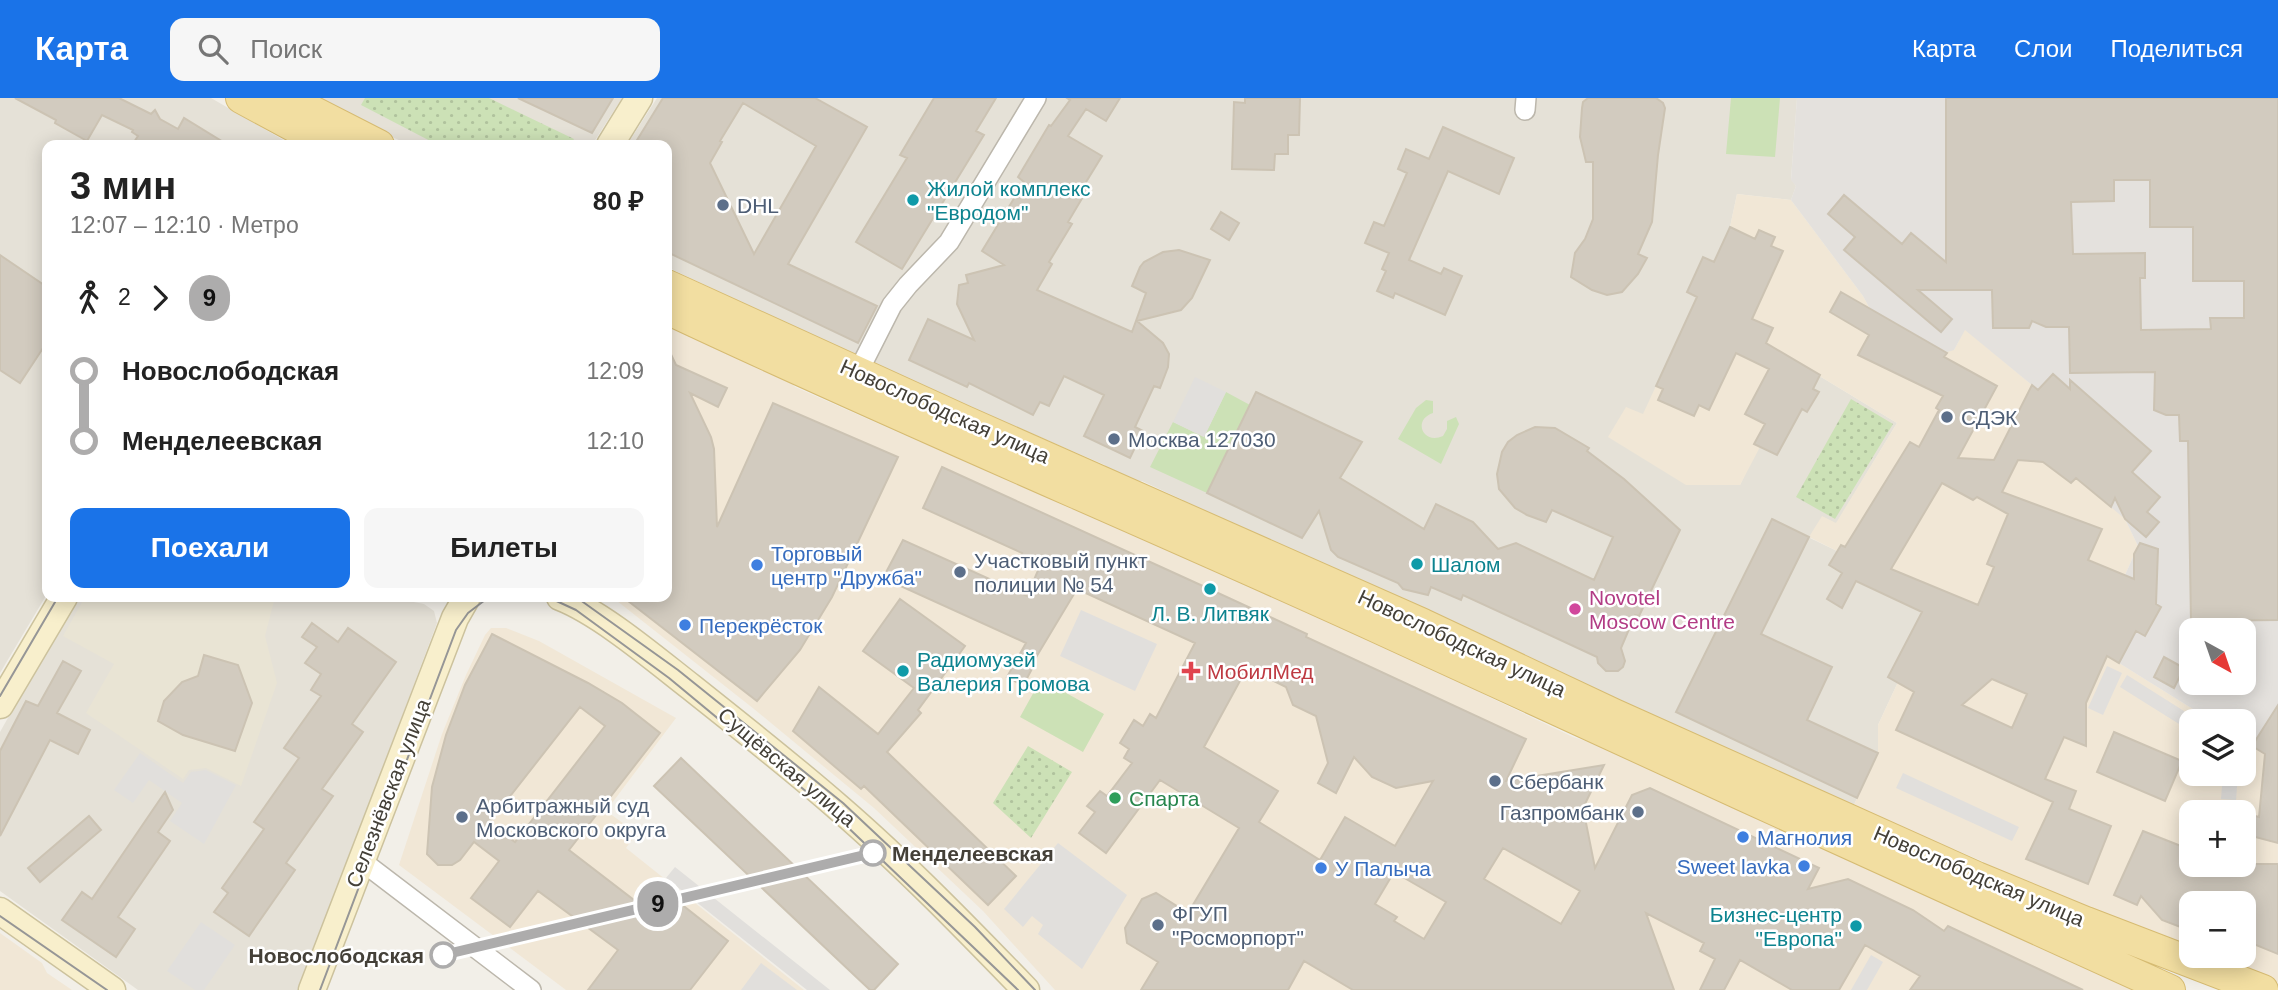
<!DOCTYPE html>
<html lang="ru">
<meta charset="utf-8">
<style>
body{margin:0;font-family:Arial,sans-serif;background:#f6f6f6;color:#222;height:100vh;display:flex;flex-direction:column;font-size:26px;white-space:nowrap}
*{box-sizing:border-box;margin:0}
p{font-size:23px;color:#767676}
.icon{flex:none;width:38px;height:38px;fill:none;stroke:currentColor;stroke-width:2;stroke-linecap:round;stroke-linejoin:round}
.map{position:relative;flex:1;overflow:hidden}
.panel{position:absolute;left:42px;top:42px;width:630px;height:462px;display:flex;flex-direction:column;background:#fff;border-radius:14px;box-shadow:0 4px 18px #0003}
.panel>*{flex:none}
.badge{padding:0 14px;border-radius:23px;font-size:24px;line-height:46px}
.needle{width:46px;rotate:140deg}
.buttons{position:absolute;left:2179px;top:520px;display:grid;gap:14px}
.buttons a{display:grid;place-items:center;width:77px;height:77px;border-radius:14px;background:#fff;box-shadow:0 4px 18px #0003;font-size:35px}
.map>.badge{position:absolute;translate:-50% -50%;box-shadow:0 0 0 4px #fff}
.legs{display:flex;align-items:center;gap:10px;height:77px;padding:0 28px;font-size:23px}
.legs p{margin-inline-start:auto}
.headline{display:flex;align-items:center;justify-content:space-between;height:119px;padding:0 28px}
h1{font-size:38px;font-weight:800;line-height:52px}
.primary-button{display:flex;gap:14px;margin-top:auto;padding:14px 28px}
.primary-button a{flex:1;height:80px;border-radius:14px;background:#1a73e8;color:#fff;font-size:28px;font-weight:800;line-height:80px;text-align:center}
.primary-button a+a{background:#f6f6f6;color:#222}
ul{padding:0 28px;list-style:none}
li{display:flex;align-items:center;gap:24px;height:70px;font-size:26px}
li i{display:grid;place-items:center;width:10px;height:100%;margin:0 9px;background:currentColor}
li i::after{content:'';width:18px;height:18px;margin:-9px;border:5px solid;border-radius:50%;background:#fff}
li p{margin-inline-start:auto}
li:first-child i{background:linear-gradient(#0000 50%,currentColor 0)}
li:last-child i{background:linear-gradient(currentColor 50%,#0000 0)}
header{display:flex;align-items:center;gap:42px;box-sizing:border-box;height:98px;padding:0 35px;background:#1a73e8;color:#fff}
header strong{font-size:33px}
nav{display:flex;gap:38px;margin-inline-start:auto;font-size:24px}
.search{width:490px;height:63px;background:#f6f6f6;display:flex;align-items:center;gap:18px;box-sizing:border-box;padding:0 24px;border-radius:14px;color:#767676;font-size:26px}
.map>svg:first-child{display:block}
.residential{fill:#e5e1d7}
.commercial{fill:#f1e7d6;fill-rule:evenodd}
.industrial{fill:#e4e1dd;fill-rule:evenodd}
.education{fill:#e9e4d4}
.grass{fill:#cce1b6}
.park{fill:url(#park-dots)}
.parking{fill:#e1dfdc}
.building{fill:#d2cbbf;stroke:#ccc3b3;stroke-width:2;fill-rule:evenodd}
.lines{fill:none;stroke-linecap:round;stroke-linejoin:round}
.street-casing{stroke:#bcb7ac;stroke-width:22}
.secondary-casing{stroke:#ccc29d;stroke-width:29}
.primary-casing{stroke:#d6bb72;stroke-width:32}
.street{stroke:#fff;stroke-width:19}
.secondary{stroke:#f8efcc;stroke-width:26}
.primary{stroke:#f2dea1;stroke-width:30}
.tram{stroke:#969696;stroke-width:2}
.line-1-casing{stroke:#fff;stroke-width:16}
.line-1{stroke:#adacac;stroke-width:10}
.culture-dot{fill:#0f9aa8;stroke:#fff;stroke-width:2.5}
.service-dot{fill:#5c6f8a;stroke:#fff;stroke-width:2.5}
.shop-dot{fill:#3f7fe0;stroke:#fff;stroke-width:2.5}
.hotel-dot{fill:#d1479c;stroke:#fff;stroke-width:2.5}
.health-dot{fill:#e0444e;stroke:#fff;stroke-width:2.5}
.leisure-dot{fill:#2e9e5b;stroke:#fff;stroke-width:2.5}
.stop-1-dot{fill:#fff;stroke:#adacac;stroke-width:3.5}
.labels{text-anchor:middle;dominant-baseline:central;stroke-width:5;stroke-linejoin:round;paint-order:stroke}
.culture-label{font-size:21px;fill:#0d838f;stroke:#fff;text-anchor:start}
.service-label{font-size:21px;fill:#4e5e75;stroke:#fff;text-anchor:start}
.street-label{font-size:21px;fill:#444038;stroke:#fff}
.shop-label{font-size:21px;fill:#366cbe;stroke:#fff;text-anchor:start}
.hotel-label{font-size:21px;fill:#b23c85;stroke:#fff;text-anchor:start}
.health-label{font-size:21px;fill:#be3a42;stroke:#fff;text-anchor:start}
.leisure-label{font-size:21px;fill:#27864d;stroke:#fff;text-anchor:start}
.stop-label{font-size:21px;font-weight:bold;fill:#444038;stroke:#fff;text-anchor:start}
</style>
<header>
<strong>Карта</strong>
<div class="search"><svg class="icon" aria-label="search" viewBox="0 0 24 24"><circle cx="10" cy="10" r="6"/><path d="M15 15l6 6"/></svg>Поиск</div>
<nav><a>Карта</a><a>Слои</a><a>Поделиться</a></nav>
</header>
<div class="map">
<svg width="2278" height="892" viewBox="0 0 2278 892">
<defs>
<pattern id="park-dots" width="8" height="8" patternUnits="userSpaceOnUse" patternTransform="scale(1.75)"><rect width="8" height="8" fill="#cce1b6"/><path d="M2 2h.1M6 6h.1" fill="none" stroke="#b0c29d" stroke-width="1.8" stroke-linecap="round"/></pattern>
</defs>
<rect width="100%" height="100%" fill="#f2efe8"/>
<!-- residential -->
<path class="residential" d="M0,0H211L292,47H47V496L0,575Z
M310,0H622L592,47H410L329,11Z
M657,0H1797L1791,81L1796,88L1791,102L1737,96L1730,129L1714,164L1704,159L1697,199L1740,387L1798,265L1897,325L1836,426L1810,440L1837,453L1842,475L1827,501L1856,483L1922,514L1888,578L1898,584L1878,627V655L1852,711L1187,414L1183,402L1142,383L1130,384L1108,375L1105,367L998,321L989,322L667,169V47H627Z
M76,499H388L424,506L434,513L437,525L299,892H138L0,793V634Z"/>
<!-- commercial -->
<path class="commercial" d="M1737,96L1791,102L1863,198L1869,209L1954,252L1965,231L2038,292L2125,421L2138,448L2092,551L2119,565L2212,623H2191V676H2244V643L2278,664V884L2204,858H2244V805H2191V853L2033,786L2025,788L1987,771L1984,764L1954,751L1947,754L1852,711L1878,656V627L1898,584L1888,579L1922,515L1857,484L1842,510L1827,501L1842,475L1829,467L1837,453L1809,439L1822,418L1836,425L1897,325L1798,265L1760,349L1740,387H1686L1608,339L1626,309L1643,316L1697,199L1687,194L1703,159L1714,163L1730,129ZM2191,714H2244V766H2191Z
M667,220L786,279L795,289L920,344L929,341L1420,562L1489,599L1573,639L1622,655L2137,892H1055L983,813L874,710L754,611L612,499H667Z
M491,530H506L539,543L676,620L606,713L637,735L626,750L804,892H566L399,767L442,636L466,577L485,537Z
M0,835L42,865L47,875L72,892H0Z"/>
<!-- industrial -->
<path class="industrial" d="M1797,0H2278V664L2244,643V623H2212L2119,565L2092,551L2138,448L2125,421L2086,388L2038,292L1965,232L1954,252L1947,254L1878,218L1869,209L1863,198L1791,102L1796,88L1791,82ZM2191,532H2244V584H2191Z"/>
<!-- education -->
<path class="education" d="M85,499H275L265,538L277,585L241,688L206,670L189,672L183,681L86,615L114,566L63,538Z"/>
<!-- grass -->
<path class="grass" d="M1731,0H1780L1775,59L1726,56Z
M1226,294L1250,307L1207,395L1150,369L1173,324L1204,339Z
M1426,302L1433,303V315C1412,322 1423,347 1443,338L1447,331V323L1456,319L1459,326L1441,366L1398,341L1416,310Z
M1041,581L1104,616L1083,654L1020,619Z"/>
<!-- park -->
<path class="park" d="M365,0H489L574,41L570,47H438L361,7Z
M1851,301L1893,326L1835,421L1796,399Z
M1028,648L1072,674L1031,740L993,705Z"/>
<!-- parking -->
<path class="parking" d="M1195,279L1226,294L1204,339L1173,324Z
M1081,512L1157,546L1135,593L1060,558Z
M2107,568L2122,575L2103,617L2088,610Z
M2127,577L2195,620L2187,631L2120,589Z
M140,655L183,685L191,674L206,672L236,687L204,746L170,723L182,705L149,682L133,705L114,692Z
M1903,675L2019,729L2012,743L1896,690Z
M2223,676H2238L2236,702L2221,701Z
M1058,745L1127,797L1082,871L1038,836L1043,827L1032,818L1023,829L1004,811Z
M675,769L830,892H807L666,780Z
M201,824L235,847L204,892H195L167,873Z
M1871,857L1883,864L1867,892H1851Z
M761,865L797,892H741Z"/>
<!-- building -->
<path class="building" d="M15,0H119L151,16L155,12L160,21L178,31L184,20L228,47H132L138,38L132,34L133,32L102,17L87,43L55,25L56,22Z
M518,0H613L592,35Z
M663,0H815L867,29L788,166L877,208L858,245L667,154V47H634ZM743,5L816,48L754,156L710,65L722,44L720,43Z
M934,0H996L976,33L984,37L902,171L856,144L907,60L900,57Z
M1067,0H1120L1106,23L1086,11L1068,38L1102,58L1083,89L1087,92L1068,124L1072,126L1049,164L1052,166L1037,192L1132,234L1146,195L1132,188L1140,169L1144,164L1163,154L1179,152L1210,162L1192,200L1181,212L1137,223L1163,245L1169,256L1168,269L1160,290L1154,288L1135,329L1143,333L1130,360L1084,338L1104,297L1064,278L1049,308L1040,304L1033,317L969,285L967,289L909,262L928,221L974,242L957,206L959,187L968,185L966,177L1004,167L982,153L1024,84L1018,79L1049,27L1051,28L1070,2Z
M1245,0H1300L1299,37H1288V56H1275L1274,72L1232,71L1234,4L1245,5Z
M1588,0H1656L1663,5L1665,10L1658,57L1652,124L1638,156L1647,160L1638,176L1622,194L1607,197L1592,192L1571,179L1575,155L1585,141L1593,121V64H1586L1580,39L1582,10L1583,4Z
M1946,0H2278V522L2191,523L2188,343H2180L2179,317H2166L2154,312L2155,274L2070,275L2069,229H2046L2032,223L2029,230H1993L1992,192H1918L1952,221L1941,234L1844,152L1855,139L1828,116L1844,97L1902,146L1911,135L1946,164ZM2114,82H2150V129H2193V183H2244V220H2210L2211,231L2141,232L2140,180H2145V155L2073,156L2071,104L2114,103Z
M1443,29L1514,60L1499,96L1448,73L1409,162L1441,176L1444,170L1462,178L1445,217L1395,195L1393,200L1377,193L1386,173L1382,171L1389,155L1365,145L1374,124L1384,128L1407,75L1398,71L1406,51L1429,61Z
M1221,114L1239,125L1229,142L1211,131Z
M1730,129L1755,141L1759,132L1775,139L1771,148L1783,153L1752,221L1773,230L1766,245L1820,277L1813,291L1819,294L1807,314L1802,311L1777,357L1754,346L1765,326L1745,316L1769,271L1736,255L1709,312L1699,307L1694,318L1658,302L1663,291L1656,288L1697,199L1687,194L1703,159L1714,164Z
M0,157L47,189V244L20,285L0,272Z
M1841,194L1947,255L1944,259L1997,288L1958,360L1994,362L2032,287L2038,292L2053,276L2070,291V282L2151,353L2132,374L2160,399L2147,414L2159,424L2146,439L2125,421L2115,400L2111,409L2076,380L2071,385L2043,364L2018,362L2002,394L2102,431L2088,462L2134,481V456L2140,445L2158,451L2156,506L2161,509L2145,538L2136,533L2119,565L2107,558L2086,605V648L2064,639L2045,681L2076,693L2069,711L2111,728L2088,786L2026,761L2053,704L1896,632L1914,594L1888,579L1922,514L1856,483L1842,510L1827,501L1842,475L1829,467L1841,447L1845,449L1910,344L1919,349L1939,312L1936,310L1943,298L1858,257L1869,237L1830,214ZM1942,385L1973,402L1977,399L2008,416L1987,466L1994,469L1978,507L1891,471ZM1992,581L2027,596L2012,630L1962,607Z
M667,248L676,267L727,290L718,309L690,295L711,339L714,351L717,429L773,305L898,359L832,499L800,552L757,603L623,499H667Z
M1256,294L1362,344L1340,380L1424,431L1436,406L1473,424L1498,451L1516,445L1594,482L1613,439L1552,412L1546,424L1527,417L1515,410L1499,391L1497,376L1502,354L1508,344L1517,337L1535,329L1555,330L1589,350L1587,353L1624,381L1680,432L1639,518L1635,517L1621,550L1625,563L1623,569L1618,573H1606L1598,565L1597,559L1463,497L1461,502L1431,489L1428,497L1403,491L1398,485L1338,459L1331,452L1319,413L1302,440L1207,395Z
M942,369L1205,489L1307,536L1306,539L1526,641L1506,683L1604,667L1583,710L1595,770L1632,697L1650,690L1819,770L1808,791L1848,781L1913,812L1944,833L1948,828L2083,892H1910L1920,878L1865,847L1839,892H1792L1740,862L1724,892H1700L1715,861L1700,853L1704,845L1646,815L1674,892H1353L1304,863L1288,892H1141L1158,864L1127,845L1125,830L1142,801L1156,795L1188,815L1239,730L1160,682L1106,755L1079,735L1095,714L1087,708L1100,693L1107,698L1132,665L1124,660L1129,651L1120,645L1134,622L1143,628L1150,616L1156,620L1195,545L1077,491L1032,566L1034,567L1025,584L1022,582L1020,586L1007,579L1026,545L883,480L903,442L1027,498L1040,468L1020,460L1022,455L923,410ZM1247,570L1286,589L1293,607L1316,618L1328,665L1318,685L1336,695L1354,659L1372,679L1396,690L1433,683L1395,748L1345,719L1320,762L1259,724L1278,693L1204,649ZM1503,750L1580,793L1561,826L1484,781ZM1394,774L1446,804L1424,841L1394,823L1397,819L1375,806Z
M1772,421L1809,439L1761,536L1832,569L1807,622L1878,655L1857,700L1676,614Z
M900,501L965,548L918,612L921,615L887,654L1016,778L988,807L864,688L861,691L793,633L819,589L878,636L914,590L863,553Z
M312,525L338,544L348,530L396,564L352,626L363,634L322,691L333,698L286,765L295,772L249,838L214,814L228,795L222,790L264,731L254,724L299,660L284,650L321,598L311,592L321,576L305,565L317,549L302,539Z
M492,536L588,585L622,605L660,635L569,752L651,815L667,795L728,843L690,892H588L618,852L538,793L510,829L471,800L499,763L474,744L460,762L452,767H438L427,756L432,689L446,637L465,587ZM580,609L605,628L515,744L489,725Z
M204,557L238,567L252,605L235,653L183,637L158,623L164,603L182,584L198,578Z
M2164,559L2184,570L2174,590L2154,579Z
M63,563L81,573L57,615L90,632L78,656L50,642L0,738V653L26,603L38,608Z
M2278,607V745L2244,736V715L2259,719L2265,656L2252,648Z
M2114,634L2182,663L2165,703L2097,674Z
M681,660L898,866L874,892H870L654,688Z
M165,694L173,712L158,734L170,743L118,819L135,831L116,859L62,822L82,794L92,801Z
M89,718L101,732L40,784L28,770Z
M2143,733L2191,752V766H2278V856L2244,842V805H2191V833L2162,822L2141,798L2137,807L2114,797Z"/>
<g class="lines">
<!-- street casing -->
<g class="street-casing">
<path id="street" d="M1525,12L1526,0
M858,274L892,207L908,187L949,144L1036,0
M363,764L531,892"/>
</g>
<!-- secondary casing -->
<g class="secondary-casing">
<path id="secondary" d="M610,47L639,0
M560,499C601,515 655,561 691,589C741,629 791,668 839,710C905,767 966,830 1026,892
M0,607L64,499
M0,813L112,892
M312,892L455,520L467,499"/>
</g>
<!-- primary casing -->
<g class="primary-casing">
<path id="primary" d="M241,0L328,47
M287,0L379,47
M667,187L965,323L1423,526L1614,616L1977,779L2086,824L2263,892
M667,211C902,322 1142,422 1378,530C1642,651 1905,773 2170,892"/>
</g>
<!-- street -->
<use href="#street" class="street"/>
<!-- secondary -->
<use href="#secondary" class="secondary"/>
<!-- primary -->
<use href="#primary" class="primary"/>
<!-- tram -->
<path class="tram" d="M527,499L550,500L576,512L669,580L837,719L1018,892
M576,499L678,572L843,705L975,829L1035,892
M0,598L58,499
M0,818L107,892
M320,892L456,532L468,515L489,499"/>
</g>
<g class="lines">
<!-- line-1 casing -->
<g class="line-1-casing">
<path id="line-1" d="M443,857L873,755"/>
</g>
<!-- line-1 -->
<use href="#line-1" class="line-1"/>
</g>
<!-- markers -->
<g class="culture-dot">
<circle cx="913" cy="102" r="7"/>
<circle cx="1417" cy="466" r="7"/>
<circle cx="1210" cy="491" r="7"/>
<circle cx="903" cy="573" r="7"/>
<circle cx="1856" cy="828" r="7"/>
</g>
<g class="service-dot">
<circle cx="723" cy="107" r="7"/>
<circle cx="1947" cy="319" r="7"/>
<circle cx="1114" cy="341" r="7"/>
<circle cx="960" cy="474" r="7"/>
<circle cx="1495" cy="683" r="7"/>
<circle cx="1638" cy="714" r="7"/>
<circle cx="462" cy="719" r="7"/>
<circle cx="1158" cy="827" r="7"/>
</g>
<g class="shop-dot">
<circle cx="757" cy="467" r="7"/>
<circle cx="685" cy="527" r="7"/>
<circle cx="1743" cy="739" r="7"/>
<circle cx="1804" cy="768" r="7"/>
<circle cx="1321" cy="770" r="7"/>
</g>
<circle class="hotel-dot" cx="1575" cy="511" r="7"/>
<path class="health-dot" d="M1187.5 562.5h7v7h7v7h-7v7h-7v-7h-7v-7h7z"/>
<circle class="leisure-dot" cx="1115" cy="700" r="7"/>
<g class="stop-1-dot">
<circle cx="873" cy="755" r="12"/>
<circle cx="443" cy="857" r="12"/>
</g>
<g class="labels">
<!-- culture labels -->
<g class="culture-label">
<text x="927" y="90">Жилой комплекс<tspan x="927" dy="24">"Евродом"</tspan></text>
<text x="1431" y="466">Шалом</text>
<text x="1210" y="515" text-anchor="middle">Л. В. Литвяк</text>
<text x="917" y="561">Радиомузей<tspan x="917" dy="24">Валерия Громова</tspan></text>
<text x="1842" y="816" text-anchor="end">Бизнес-центр<tspan x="1842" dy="24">"Европа"</tspan></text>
</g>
<!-- service labels -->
<g class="service-label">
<text x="737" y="107">DHL</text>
<text x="1961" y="319">СДЭК</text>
<text x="1128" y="341">Москва 127030</text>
<text x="974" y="462">Участковый пункт<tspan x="974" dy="24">полиции № 54</tspan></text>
<text x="1509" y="683">Сбербанк</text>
<text x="476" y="707">Арбитражный суд<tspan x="476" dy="24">Московского округа</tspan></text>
<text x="1624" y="714" text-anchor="end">Газпромбанк</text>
<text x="1172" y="815">ФГУП<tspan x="1172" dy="24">"Росморпорт"</tspan></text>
</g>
<!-- street labels -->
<g class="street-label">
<text transform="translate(945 313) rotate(24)">Новослободская улица</text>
<text transform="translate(1462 545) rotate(25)">Новослободская улица</text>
<text transform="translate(787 669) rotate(40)">Сущёвская улица</text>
<text transform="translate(388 695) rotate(-69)">Селезнёвская улица</text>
<text transform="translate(1979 778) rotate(23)">Новослободская улица</text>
</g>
<!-- shop labels -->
<g class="shop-label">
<text x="771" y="455">Торговый<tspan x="771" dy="24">центр "Дружба"</tspan></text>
<text x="699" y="527">Перекрёсток</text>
<text x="1757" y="739">Магнолия</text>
<text x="1790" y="768" text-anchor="end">Sweet lavka</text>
<text x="1335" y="770">У Палыча</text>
</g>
<!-- hotel labels -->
<g class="hotel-label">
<text x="1589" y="499">Novotel<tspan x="1589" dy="24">Moscow Centre</tspan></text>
</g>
<!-- health labels -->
<g class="health-label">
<text x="1207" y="573">МобилМед</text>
</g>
<!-- leisure labels -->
<g class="leisure-label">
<text x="1129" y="700">Спарта</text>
</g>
<!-- stop labels -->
<g class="stop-label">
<text x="892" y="755">Менделеевская</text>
<text x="424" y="857" text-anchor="end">Новослободская</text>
</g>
</g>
</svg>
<div class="buttons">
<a><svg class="needle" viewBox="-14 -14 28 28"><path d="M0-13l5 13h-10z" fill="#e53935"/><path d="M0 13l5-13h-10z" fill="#767676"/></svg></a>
<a><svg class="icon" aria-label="layers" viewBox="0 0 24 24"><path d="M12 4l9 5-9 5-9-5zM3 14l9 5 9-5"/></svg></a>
<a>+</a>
<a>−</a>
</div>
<b class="badge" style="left:658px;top:806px;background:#adacac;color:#111">9</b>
<section class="panel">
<div class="headline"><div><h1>3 мин</h1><p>12:07 – 12:10 · Метро</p></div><b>80 ₽</b></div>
<div class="legs"><svg class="icon" aria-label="walk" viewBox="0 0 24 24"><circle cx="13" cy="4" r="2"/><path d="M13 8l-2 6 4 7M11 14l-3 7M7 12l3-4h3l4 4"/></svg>2<svg class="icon" aria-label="forward" viewBox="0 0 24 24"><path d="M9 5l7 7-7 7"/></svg><b class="badge" style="background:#adacac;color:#111">9</b></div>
<ul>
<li><i style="color:#adacac"></i><b>Новослободская</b><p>12:09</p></li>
<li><i style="color:#adacac"></i><b>Менделеевская</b><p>12:10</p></li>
</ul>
<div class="primary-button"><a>Поехали</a><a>Билеты</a></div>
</section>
</div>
